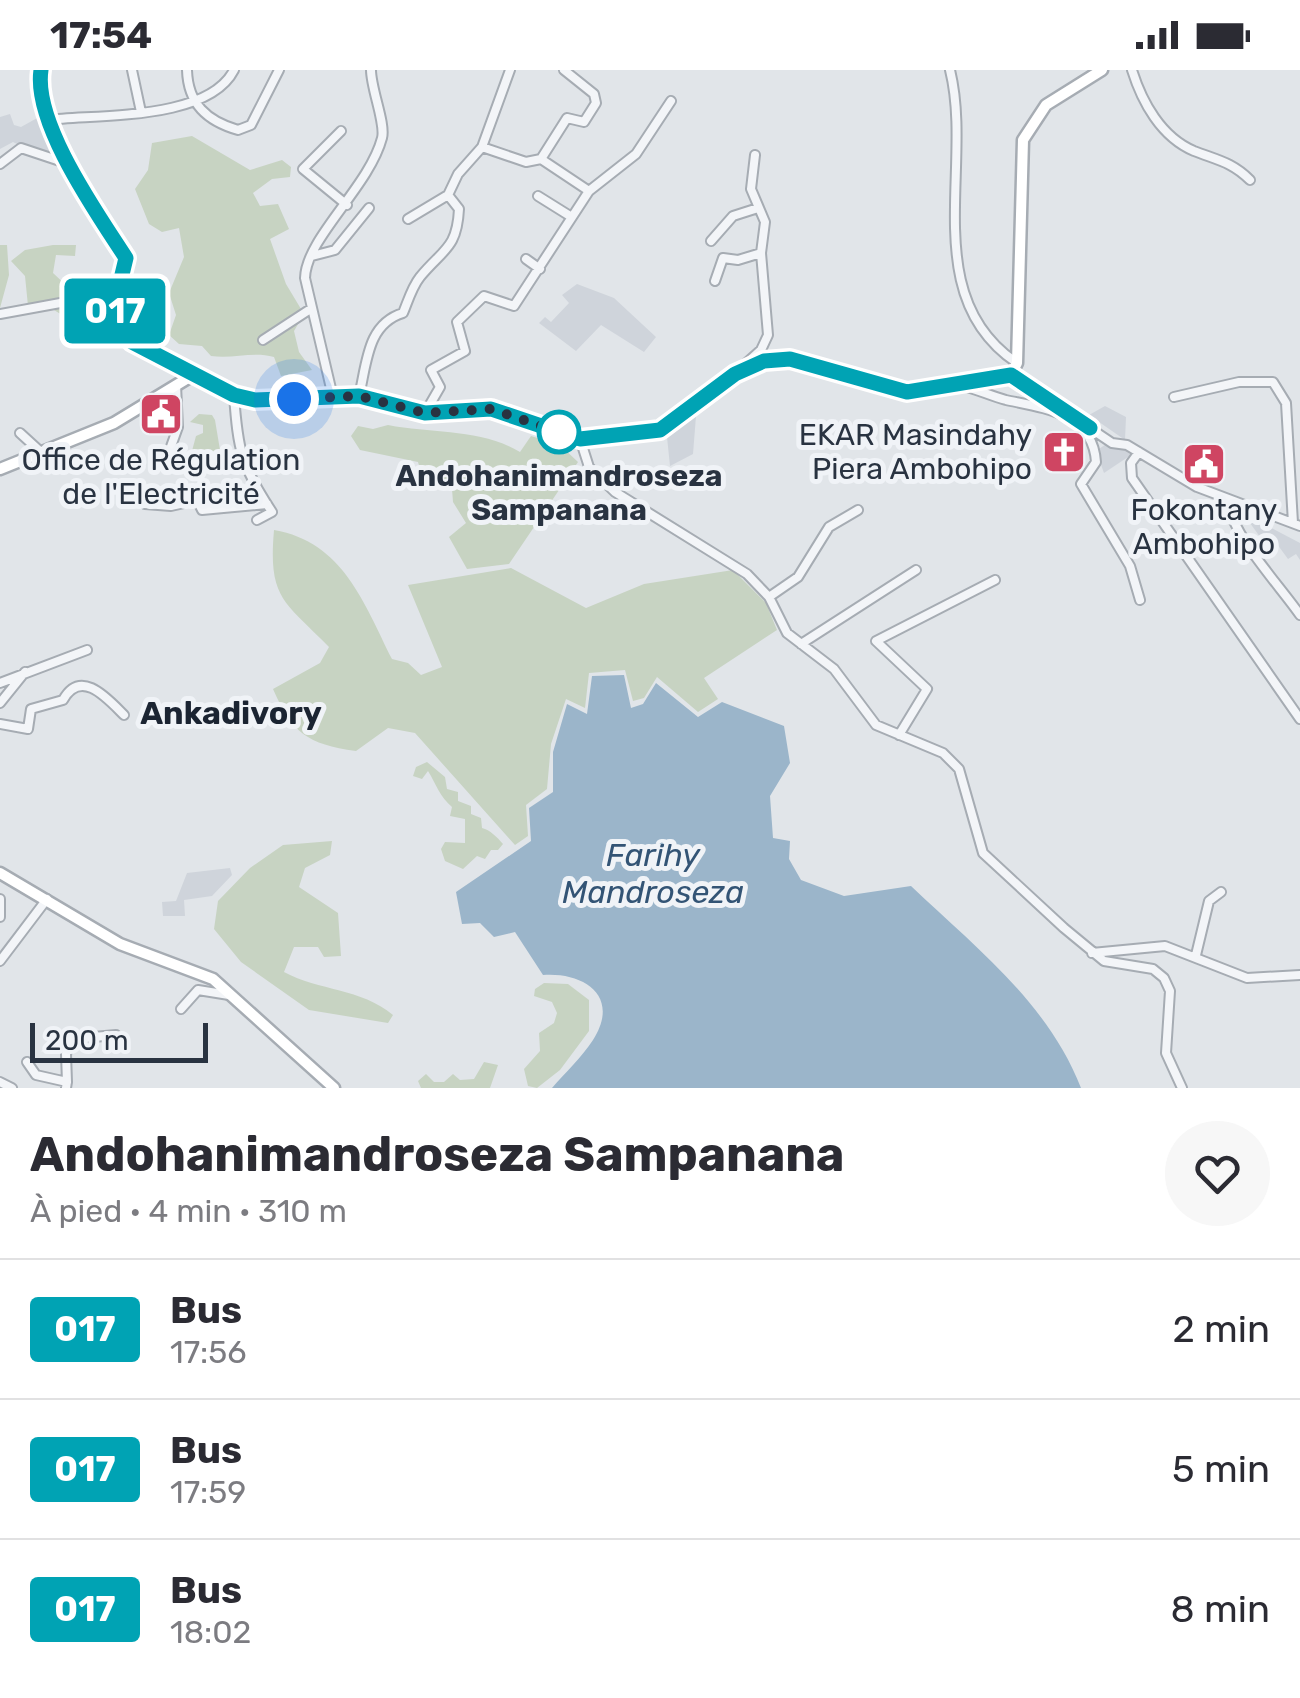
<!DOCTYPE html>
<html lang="fr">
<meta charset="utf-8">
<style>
body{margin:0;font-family:Rubik,sans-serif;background:#f7f7f7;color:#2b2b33;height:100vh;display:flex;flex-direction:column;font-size:38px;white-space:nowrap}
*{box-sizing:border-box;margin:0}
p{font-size:32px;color:#7c7c81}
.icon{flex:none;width:55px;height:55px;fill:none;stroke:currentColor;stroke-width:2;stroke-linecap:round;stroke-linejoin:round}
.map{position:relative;height:1018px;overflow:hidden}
.details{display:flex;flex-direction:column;background:#fff;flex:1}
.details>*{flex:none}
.badge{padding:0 20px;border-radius:8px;font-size:35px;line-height:65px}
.scale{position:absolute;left:30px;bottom:25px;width:178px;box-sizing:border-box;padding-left:10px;border:5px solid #293341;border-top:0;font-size:28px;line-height:35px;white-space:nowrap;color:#293341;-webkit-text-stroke:8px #f0f3f7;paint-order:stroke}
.you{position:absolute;width:50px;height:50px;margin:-25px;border:8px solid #fff;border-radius:50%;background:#1a73e8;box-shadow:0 0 0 15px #1a73e833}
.map>.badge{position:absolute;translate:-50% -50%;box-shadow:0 0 0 5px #fff}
.round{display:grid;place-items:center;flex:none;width:105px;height:105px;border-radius:52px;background:#f7f7f7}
.summary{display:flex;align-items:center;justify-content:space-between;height:170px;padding:0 30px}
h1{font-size:48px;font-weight:700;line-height:75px}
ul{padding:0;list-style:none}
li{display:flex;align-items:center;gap:30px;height:140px;padding:0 30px;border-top:2px solid #e1e1e2}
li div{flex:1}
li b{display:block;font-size:38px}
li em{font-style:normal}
li .badge{min-width:110px;font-weight:700;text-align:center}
.status{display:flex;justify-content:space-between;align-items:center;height:70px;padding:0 50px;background:#fff;direction:ltr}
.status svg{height:28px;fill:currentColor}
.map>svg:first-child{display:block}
.built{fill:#cfd4db}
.green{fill:#c7d3c2}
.water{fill:#9bb5ca}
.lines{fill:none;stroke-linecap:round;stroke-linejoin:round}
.street-casing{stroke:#a6acb3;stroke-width:12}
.secondary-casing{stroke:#a6acb3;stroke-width:15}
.street{stroke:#f3f5f8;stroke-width:8}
.secondary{stroke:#fff;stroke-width:10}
.line-casing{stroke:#fff;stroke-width:22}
.line{stroke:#00a3b4;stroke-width:15}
.walk{stroke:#293341;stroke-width:10;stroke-dasharray:0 18}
.stop-dot{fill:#fff;stroke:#00a3b4;stroke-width:5}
.labels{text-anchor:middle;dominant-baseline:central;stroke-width:10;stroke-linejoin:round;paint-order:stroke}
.poi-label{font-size:30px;fill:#293341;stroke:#f0f3f7}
.stop-label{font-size:30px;font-weight:bold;fill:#293341;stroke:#f0f3f7}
.neighbourhood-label{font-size:32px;font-weight:bold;fill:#1b2432;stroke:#f0f3f7}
.water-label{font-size:32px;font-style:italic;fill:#335475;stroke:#f0f3f7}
</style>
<div class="status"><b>17:54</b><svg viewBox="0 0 49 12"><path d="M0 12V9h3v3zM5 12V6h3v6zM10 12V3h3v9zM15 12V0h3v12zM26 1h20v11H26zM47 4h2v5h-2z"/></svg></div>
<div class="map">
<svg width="1300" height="1018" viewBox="0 0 1300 1018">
<rect width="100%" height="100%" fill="#e1e5e9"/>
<!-- built -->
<path class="built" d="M10,44L14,55L21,57L39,47L66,98L13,72L0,79V47Z
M577,214L614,228L656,267L644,282L601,255L576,281L539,253L545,247L551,252L569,233L562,225Z
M1105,336L1126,347L1125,370L1089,345Z
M696,346L693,384L670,396L667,367Z
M1112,370L1131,385L1104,403L1096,381Z
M1259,445L1260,452L1300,473V490L1296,484L1288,489L1277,474L1268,478L1250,453Z
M230,798L232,805L212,826L184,830L185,846H163L162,832L176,831L187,803Z"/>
<!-- green -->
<path class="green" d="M192,66L250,100L282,90L291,97L290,107L272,109L253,123L260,136L278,134L289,159L270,169L286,214L304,244L294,261L299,282L312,300L281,306L274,287C253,281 234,289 211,286L202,276L179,274L169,265L176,245L169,223L184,187L179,158L162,162L149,154L135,119L148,100L152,73Z
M0,175H7L9,205L0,238Z
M53,175H76L75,186L56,185L53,203L68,217L62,245L54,240L55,233L28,236L25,206L11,191L25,180Z
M199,344L212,345L215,350L222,392L214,395L207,388L189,392L196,366L203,363V355L190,352Z
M388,355C433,364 480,358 520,382L531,366L560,375L578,392L509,494L467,499L449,467L466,453L453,432L452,419L425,416L418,392L360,380L351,366L358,356L373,359Z
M274,460C343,472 364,533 392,589L408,593L421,605L442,597L408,515L511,498L586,538L644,514L733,500L766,533L777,560L704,608L718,629L698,642L657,607L644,628L633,631L625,600L589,603L585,638L566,629L551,674L547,719L526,735L528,766L515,775L415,663L388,658L356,681C307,674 292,663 273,619L320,593L329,577C284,531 268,529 274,460Z
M427,692L445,707L447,719L458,722V731L471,736V744L481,748L482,758C490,760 497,767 503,774L498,780H491L485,789L477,786L463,799L445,791L441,779L445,772L465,773V749L450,746L452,737C440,727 436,714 428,701L422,709L413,706L416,697Z
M332,771L330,785L305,798L299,817L338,843L341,886L324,887L318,877H294L284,902C319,921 361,918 393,945L388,953L309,940L241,892L214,859L218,831L250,798L283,775Z
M544,913L568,914L589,930V961L560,1000L537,1018L528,1016L524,999L540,981L539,963L554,953L557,943L552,932L534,926L535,919Z
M484,992L498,995L490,1018H421L418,1011L426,1004L434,1012H444L453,1004L460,1010L474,1009Z"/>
<!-- water -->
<path class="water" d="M624,605L631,638L643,634L656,613L698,647L722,632L784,656L790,693L770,726L773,768L790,771L789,789L801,810L844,826L911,816C975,877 1048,933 1081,1018H552C565,1003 582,987 593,970C621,926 584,902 543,905L515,862L494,867L480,853L462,854L456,822L531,771L529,738L553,722V682L567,634L587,644L592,606Z"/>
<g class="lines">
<!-- street casing -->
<g class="street-casing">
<path id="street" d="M132,0L141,42
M187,0C188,34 207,51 238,60L251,55L279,0
M564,0L594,24L596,33L584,52L567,48L541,89L589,121
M950,0C974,96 917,226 1017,293
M1132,0C1142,32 1161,67 1194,81C1217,90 1232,92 1250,110
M48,50C97,44 208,51 234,0
M341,61L303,99L347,135
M482,77L526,92L541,89
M0,94L21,78L72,95
M538,126L570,146
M408,149L448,125L458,104L482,77L510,0
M711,171L733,146L758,138
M312,186L335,180L369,138
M526,189L540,199
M715,211L723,188L738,190L761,183
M0,244L82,229
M263,270L312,238
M742,297L761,280L768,265L761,183L765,152L751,119L755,85
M1011,305L1112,373L1127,375L1197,417L1300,456
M960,315C976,319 991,326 1006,330C1043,338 1093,343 1096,392L1081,414L1130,496L1140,530
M234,325C238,381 241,395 272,442L257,450
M359,326C367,293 367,254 403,243C408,231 412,217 420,207C443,179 457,179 459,139L448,125
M333,327L305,208C306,168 369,117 382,68C386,54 371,19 371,0
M1174,327L1239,312H1273L1286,333L1293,453
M425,343L440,317L431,300L465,281L457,252L484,226L514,236L589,121L636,84L671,31
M20,363L43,384
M580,369L589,397L615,422L747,504L769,527L787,563L834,599L876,655L943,683L959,699L983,783L1064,858L1104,891L1153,899L1164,908L1170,921L1166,983L1182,1018
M169,382L178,357L176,315
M1139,382L1131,393L1132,408L1300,649
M1228,429C1228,461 1281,517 1300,545
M145,434L171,436L197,430L202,440L267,434
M769,527L798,507L829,457L858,440
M801,574L916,500
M0,613L87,580
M0,633L25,602
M0,654L28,659L31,639L63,630C81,598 107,628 124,645
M899,665L927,619L876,571L995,510
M0,829V847
M1092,883L1165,876L1247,908L1300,905
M1196,885L1209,831L1221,822
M0,891L47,829
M181,939L198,920L229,925
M27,992L36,1005L67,1012L66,1018
M0,1012L12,1018
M67,1012L66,984L71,969L116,965"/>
</g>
<!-- secondary casing -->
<g class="secondary-casing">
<path id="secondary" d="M41,0C33,53 97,143 126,188L114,238L118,254L131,272L234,325L255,331L359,326L425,343L491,339L580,369L660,360L735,304L764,291L790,289L907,323L1011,305L1017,293L1023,70L1046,35L1102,0
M0,399L114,353L193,305
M0,803L120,874L213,909L334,1018"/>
</g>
<!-- street -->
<use href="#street" class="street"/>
<!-- secondary -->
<use href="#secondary" class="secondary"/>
</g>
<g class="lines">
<!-- line casing -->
<g class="line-casing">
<path id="line" d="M41,0C33,53 97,143 126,188L114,238L118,254L132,272L234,325L255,330L359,326L425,343L491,339L580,369L660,360L735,304L764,291L790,289L907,322L1011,305L1090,358"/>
</g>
<!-- line -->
<use href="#line" class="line"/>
<!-- walk -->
<path class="walk" d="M294,329L359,326L425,343L491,339L559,362"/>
</g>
<!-- icons -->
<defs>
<g id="civic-square" transform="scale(2.25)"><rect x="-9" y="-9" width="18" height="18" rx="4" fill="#cf4562" stroke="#f0f3f7"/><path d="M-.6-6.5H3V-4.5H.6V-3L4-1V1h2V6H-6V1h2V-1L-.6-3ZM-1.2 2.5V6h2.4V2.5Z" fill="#fff"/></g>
<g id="church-square" transform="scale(2.25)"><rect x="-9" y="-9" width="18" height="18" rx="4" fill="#cf4562" stroke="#f0f3f7"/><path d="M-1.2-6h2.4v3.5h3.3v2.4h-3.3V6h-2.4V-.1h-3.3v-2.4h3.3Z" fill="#fff"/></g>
</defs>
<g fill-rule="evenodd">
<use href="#civic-square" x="161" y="344"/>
<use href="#church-square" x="1064" y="382"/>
<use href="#civic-square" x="1204" y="394"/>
</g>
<!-- markers -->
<circle class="stop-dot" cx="559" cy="362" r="20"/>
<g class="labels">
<!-- poi labels -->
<g class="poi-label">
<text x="1032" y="365" text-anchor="end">EKAR Masindahy<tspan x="1032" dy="34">Piera Ambohipo</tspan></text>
<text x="161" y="390">Office de Régulation<tspan x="161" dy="34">de l'Electricité</tspan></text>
<text x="1204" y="440">Fokontany<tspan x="1204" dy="34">Ambohipo</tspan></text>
</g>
<!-- stop labels -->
<g class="stop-label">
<text x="559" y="406">Andohanimandroseza<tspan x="559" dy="34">Sampanana</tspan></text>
</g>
<!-- neighbourhood labels -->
<g class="neighbourhood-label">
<text x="231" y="643">Ankadivory</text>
</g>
<!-- water labels -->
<g class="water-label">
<text x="653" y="785">Farihy<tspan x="653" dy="37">Mandroseza</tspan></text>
</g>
</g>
</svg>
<div class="scale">200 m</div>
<div class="you" style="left:294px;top:329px"></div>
<b class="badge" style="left:115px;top:241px;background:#00a3b4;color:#fff">017</b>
</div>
<section class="details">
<div class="summary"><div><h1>Andohanimandroseza Sampanana</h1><p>À pied · 4 min · 310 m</p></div><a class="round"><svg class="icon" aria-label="heart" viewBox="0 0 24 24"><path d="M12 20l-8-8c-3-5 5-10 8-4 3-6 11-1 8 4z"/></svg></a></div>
<ul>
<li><span class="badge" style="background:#00a3b4;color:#fff">017</span><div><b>Bus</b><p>17:56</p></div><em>2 min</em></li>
<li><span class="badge" style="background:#00a3b4;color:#fff">017</span><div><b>Bus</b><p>17:59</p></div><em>5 min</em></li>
<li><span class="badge" style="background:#00a3b4;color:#fff">017</span><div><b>Bus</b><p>18:02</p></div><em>8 min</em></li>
</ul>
</section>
